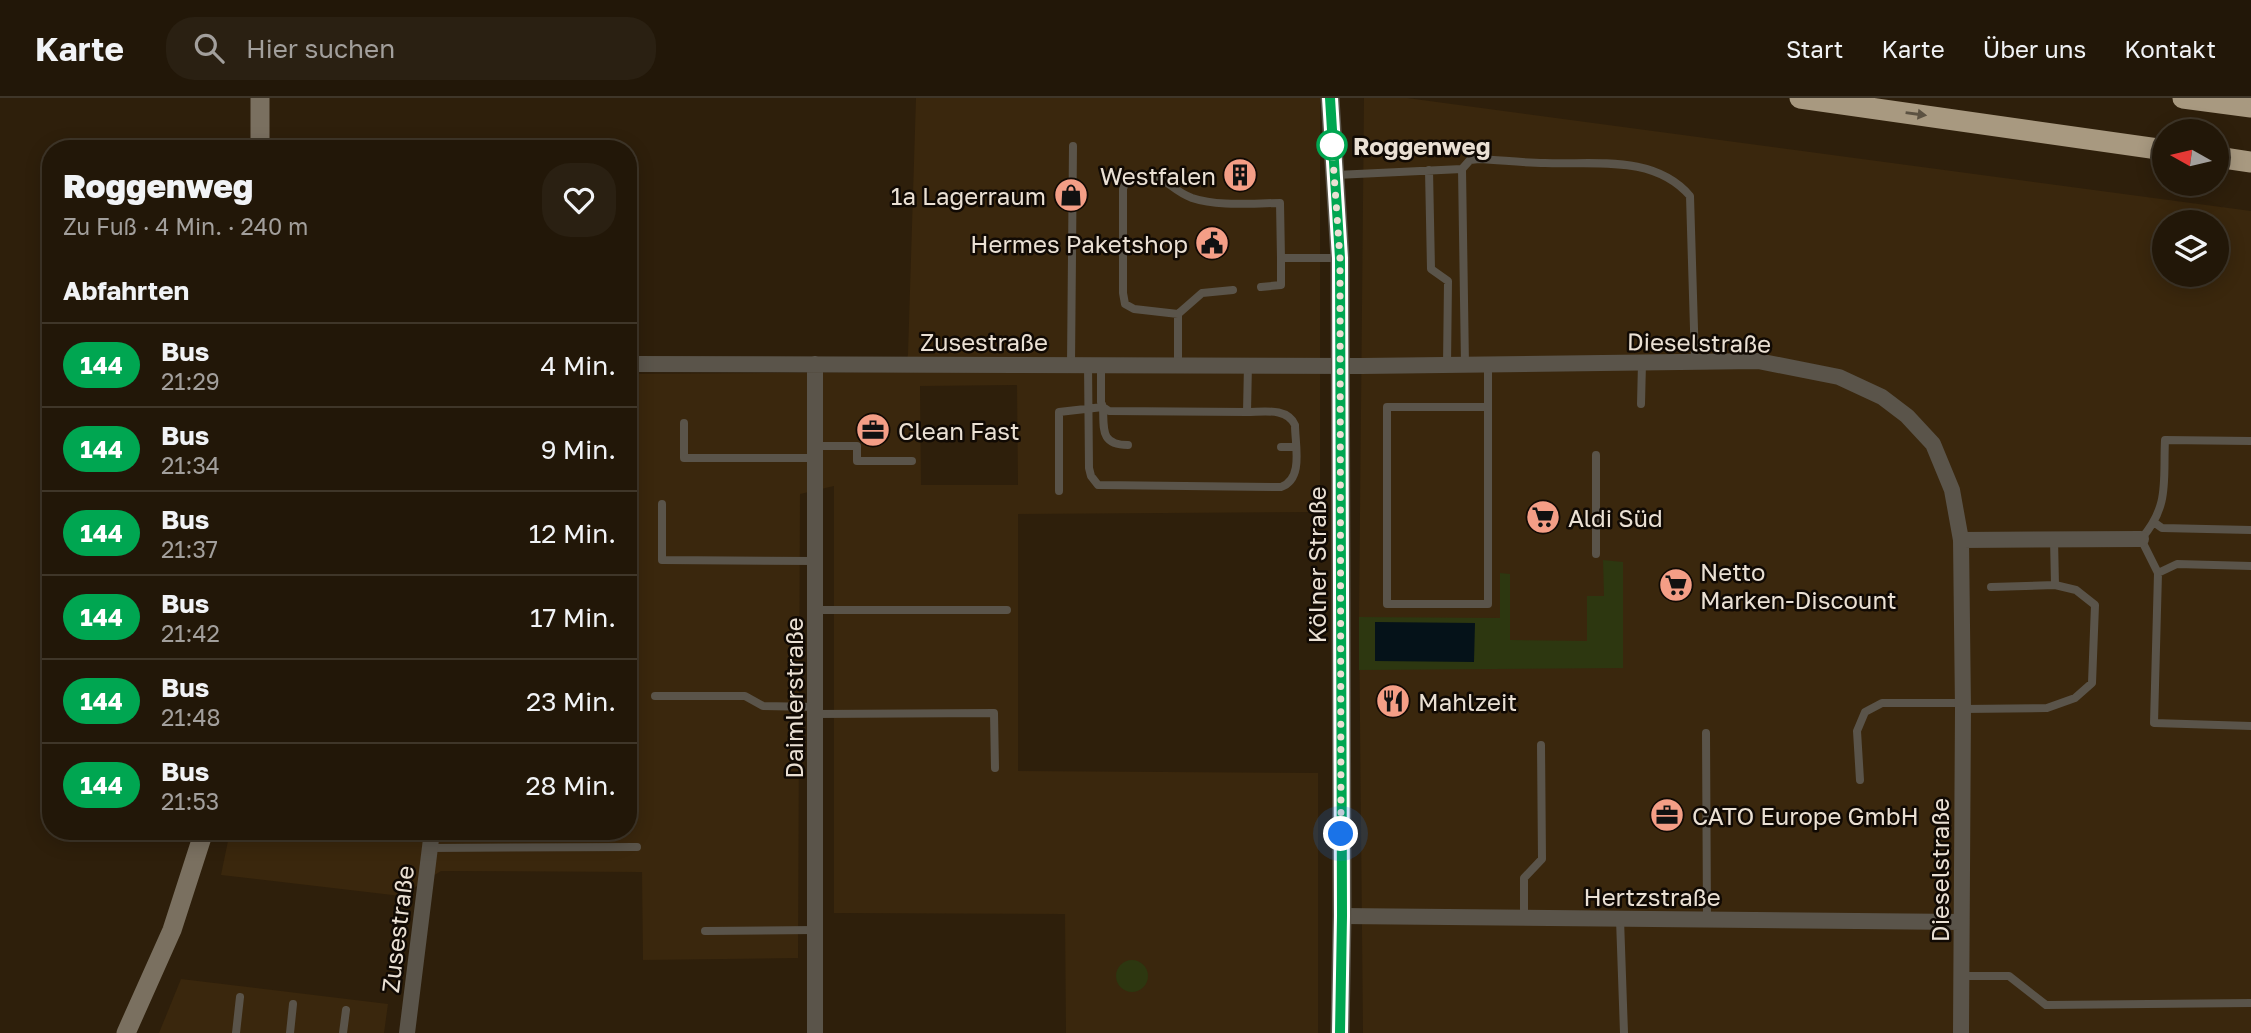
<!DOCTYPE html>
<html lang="de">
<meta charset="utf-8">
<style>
body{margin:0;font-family:"Golos Text",sans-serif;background:#2a2012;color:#f1f3f6;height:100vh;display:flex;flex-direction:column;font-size:26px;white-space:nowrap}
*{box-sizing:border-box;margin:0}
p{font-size:23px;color:#a29f9c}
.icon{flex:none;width:38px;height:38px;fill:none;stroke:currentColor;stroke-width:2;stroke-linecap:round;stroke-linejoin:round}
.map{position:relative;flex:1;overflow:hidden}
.panel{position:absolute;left:42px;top:42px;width:595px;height:700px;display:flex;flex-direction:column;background:#221708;border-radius:28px;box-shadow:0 4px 18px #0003,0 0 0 2px #3f3629}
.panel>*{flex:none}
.badge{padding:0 14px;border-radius:23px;font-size:24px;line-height:46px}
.needle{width:46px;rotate:278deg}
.controls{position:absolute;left:2152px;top:21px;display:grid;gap:14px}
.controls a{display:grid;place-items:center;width:77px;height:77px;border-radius:50%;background:#221708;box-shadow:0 4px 18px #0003,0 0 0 2px #3f3629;font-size:35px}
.you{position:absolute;width:35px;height:35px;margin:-18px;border:5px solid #fff;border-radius:50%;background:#1a73e8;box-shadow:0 0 0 10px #1a73e833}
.map>.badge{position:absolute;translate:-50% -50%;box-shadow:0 0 0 4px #fff}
h2{padding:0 21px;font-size:26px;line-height:63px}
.round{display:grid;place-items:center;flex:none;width:74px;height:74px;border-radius:28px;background:#2a2012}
.overview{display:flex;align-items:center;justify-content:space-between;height:119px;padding:0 21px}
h1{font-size:33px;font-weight:800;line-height:52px}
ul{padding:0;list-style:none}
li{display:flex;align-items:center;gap:21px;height:84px;padding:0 21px;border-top:2px solid #3f3629}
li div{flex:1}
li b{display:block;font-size:26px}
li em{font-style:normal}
li .badge{min-width:77px;font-weight:700;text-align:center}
header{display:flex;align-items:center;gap:42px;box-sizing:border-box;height:98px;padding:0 35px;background:#221708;border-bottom:2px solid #3f3629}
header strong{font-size:33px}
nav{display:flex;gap:38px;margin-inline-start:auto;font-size:24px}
.search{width:490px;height:63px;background:#2a2012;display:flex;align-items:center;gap:18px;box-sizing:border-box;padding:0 24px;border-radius:28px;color:#a29f9c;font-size:26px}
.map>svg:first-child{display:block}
.built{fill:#3a270d;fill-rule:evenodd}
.green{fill:#2d3710}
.water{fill:#051219}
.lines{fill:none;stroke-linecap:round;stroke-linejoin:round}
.service{stroke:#5a544a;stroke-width:8}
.minor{stroke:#5a544a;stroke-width:16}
.tertiary{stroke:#5a544a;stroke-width:19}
.secondary{stroke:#7a7060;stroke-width:19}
.motorway{stroke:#a89980;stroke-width:21}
.oneway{fill:#5c5242}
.line-casing{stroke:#fff;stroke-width:16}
.line{stroke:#00a651;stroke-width:10}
.walk{stroke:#eae0d4;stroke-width:7;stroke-dasharray:0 12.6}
.stop-dot{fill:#fff;stroke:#00a651;stroke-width:3.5}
.labels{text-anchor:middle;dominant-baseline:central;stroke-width:5;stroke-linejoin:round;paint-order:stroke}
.stop-label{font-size:24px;font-weight:bold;fill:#eae0d4;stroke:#110a04;text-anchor:start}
.poi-label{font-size:24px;fill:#eae0d4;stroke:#110a04;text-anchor:start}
.street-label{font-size:24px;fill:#eae0d4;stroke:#110a04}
</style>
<header>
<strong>Karte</strong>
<div class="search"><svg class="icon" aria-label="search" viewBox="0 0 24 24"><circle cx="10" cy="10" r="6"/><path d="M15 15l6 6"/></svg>Hier suchen</div>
<nav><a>Start</a><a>Karte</a><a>Über uns</a><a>Kontakt</a></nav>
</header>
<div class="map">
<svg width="2251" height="935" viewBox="0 0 2251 935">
<rect width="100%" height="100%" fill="#2e1f0b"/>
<!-- built -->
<path class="built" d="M916,0H1320V414L1018,416V673L1318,675V935H1066L1065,816L834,815V388L800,396L798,860L643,862L642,774L441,773L401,798L221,777L230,733H628V276L905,274L908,256ZM1017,287L1018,387H921L920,288Z
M1364,0H1407L2251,113V935H1363L1359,519ZM2165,124H2217V177H2165Z
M181,881L388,906L384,935H159Z"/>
<!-- green -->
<path class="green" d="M1603,462L1623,464V570L1359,572V519L1500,520V475L1510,476V542L1587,543V498H1604Z
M1116 878a16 16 0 1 1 32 0a16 16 0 1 1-32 0Z"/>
<!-- water -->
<path class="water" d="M1375,524L1475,525L1474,564L1375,563Z"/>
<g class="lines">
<!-- service -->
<path class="service" d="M1429,72L1431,171L1448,183L1447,267
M1336,77L1462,71
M1261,189L1281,187V160
M1178,216L1202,195L1233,192
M1071,266L1073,48
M1088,266L1089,370L1091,378L1098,387L1281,389C1304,381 1295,347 1295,327C1287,309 1263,314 1247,314L1248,266
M1101,266V304L1103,309L1109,313L1247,314
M1178,266V216L1134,211L1125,206L1123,195V91L1127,80C1162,68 1165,90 1192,100C1219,109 1253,105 1280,105L1281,160H1339
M1465,267L1462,71L1470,62L1479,61C1501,62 1523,65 1545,65C1594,67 1654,56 1690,98L1695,264
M1488,267V506H1387V309H1488
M1641,306L1642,265
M684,325V360H816
M2251,343L2165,342C2163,383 2170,408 2141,441L2158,475L2154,625L2251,628
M816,348H857V363H912
M1281,349H1295
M1596,357V456
M1059,393V314L1103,309C1104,331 1100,347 1128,347
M662,406V462L816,463
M2155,425L2162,430L2251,432
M2054,441L2055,487
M2158,475L2177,466L2251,468
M815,512H1007
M655,598H745L763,608L816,609
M1963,611L2047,610L2075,600L2092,585L2095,507L2076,492L2055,487L1991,489
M816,616L994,615L995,670
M1706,635L1707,821
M1860,682L1857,633L1865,614L1882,605H1962
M430,750L637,749
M1524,820V780L1542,761L1541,647
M1620,821L1624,935
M705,833L815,832
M1961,878H2009L2046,907L2251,905
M236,935L240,899
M290,935L293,906
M343,935L346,912"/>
<!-- minor -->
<path class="minor" d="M628,266L1361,268L1758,263L1839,279L1882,299L1907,318L1933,346L1952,392L1961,442L1963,611L1961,935
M815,266V935
M1961,442L2141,441
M1342,818L1961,824
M407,935L432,733"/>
<!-- tertiary -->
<path class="tertiary" d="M1330,0L1340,160L1342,818L1340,935"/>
<!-- secondary -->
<path class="secondary" d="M260,0V51
M126,935L172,832L204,733"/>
<!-- motorway -->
<path class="motorway" d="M1800,0L2165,52
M2183,0L2251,9
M2217,59L2251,64"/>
</g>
<!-- one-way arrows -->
<defs><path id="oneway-solid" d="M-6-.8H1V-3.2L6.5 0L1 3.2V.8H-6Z" transform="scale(1.75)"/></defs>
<use class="oneway" href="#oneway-solid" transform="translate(1916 16) rotate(8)"/>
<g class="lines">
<!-- line casing -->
<g class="line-casing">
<path id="line" d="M1330,0L1340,160L1342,818L1340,935"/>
</g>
<!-- line -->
<use href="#line" class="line"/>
<!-- walk -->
<path class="walk" d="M1332,47L1340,160L1341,736"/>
</g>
<!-- icons -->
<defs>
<g id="building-disc" transform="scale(1.75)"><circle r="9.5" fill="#f49e86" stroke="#110a04"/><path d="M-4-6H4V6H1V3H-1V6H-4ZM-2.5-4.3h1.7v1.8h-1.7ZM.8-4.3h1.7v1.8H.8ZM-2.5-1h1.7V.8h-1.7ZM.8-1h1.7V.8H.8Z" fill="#111"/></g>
<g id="shop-disc" transform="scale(1.75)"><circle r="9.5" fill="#f49e86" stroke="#110a04"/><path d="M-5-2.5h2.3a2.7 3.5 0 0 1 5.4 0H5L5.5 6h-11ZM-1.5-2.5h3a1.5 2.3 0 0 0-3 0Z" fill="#111"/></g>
<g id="civic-disc" transform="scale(1.75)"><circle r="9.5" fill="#f49e86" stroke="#110a04"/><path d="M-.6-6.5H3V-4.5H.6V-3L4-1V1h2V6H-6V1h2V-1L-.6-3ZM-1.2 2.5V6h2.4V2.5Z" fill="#111"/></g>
<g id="office-disc" transform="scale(1.75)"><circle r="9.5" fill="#f49e86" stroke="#110a04"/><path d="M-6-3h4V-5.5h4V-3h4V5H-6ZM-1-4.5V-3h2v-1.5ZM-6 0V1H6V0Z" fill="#111"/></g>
<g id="supermarket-disc" transform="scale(1.75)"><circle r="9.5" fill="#f49e86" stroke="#110a04"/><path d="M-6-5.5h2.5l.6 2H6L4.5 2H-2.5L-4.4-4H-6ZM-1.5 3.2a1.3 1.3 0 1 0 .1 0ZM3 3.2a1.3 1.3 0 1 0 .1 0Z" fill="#111"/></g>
<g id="restaurant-disc" transform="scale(1.75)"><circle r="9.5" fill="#f49e86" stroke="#110a04"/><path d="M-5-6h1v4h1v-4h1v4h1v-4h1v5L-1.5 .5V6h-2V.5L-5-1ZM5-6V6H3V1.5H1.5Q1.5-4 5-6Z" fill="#111"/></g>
</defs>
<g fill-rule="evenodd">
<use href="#building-disc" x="1240" y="77"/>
<use href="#shop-disc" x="1071" y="97"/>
<use href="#civic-disc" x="1212" y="145"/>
<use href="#office-disc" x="873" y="332"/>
<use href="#supermarket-disc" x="1543" y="419"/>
<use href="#supermarket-disc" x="1676" y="487"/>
<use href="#restaurant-disc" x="1393" y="603"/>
<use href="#office-disc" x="1667" y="717"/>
</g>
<!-- markers -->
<circle class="stop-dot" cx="1332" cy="47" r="14"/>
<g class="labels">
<!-- stop labels -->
<g class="stop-label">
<text x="1353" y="47">Roggenweg</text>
</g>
<!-- poi labels -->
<g class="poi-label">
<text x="1216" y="77" text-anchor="end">Westfalen</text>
<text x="1046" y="97" text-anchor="end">1a Lagerraum</text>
<text x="1188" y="145" text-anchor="end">Hermes Paketshop</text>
<text x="898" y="332">Clean Fast</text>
<text x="1568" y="419">Aldi Süd</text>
<text x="1700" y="473">Netto<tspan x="1700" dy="28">Marken-Discount</tspan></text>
<text x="1418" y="603">Mahlzeit</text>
<text x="1692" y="717">CATO Europe GmbH</text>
</g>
<!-- street labels -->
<g class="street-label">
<text x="984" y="243">Zusestraße</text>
<text transform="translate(1699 244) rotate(1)">Dieselstraße</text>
<text transform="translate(1316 467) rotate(-90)">Kölner Straße</text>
<text transform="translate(793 600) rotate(-90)">Daimlerstraße</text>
<text transform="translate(1939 772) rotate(-90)">Dieselstraße</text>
<text x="1652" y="798">Hertzstraße</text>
<text transform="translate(397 831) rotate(-83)">Zusestraße</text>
</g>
</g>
</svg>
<div class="controls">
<a><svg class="needle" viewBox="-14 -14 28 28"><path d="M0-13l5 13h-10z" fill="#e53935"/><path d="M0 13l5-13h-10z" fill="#a29f9c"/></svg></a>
<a><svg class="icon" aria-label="layers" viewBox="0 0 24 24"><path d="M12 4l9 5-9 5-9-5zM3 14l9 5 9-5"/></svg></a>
</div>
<div class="you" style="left:1341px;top:736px"></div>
<section class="panel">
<div class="overview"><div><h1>Roggenweg</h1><p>Zu Fuß · 4 Min. · 240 m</p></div><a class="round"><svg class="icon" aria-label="heart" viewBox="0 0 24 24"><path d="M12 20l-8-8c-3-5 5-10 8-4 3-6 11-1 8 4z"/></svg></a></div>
<h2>Abfahrten</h2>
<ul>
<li><span class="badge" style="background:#00a651;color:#fff">144</span><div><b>Bus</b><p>21:29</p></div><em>4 Min.</em></li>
<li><span class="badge" style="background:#00a651;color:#fff">144</span><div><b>Bus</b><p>21:34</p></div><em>9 Min.</em></li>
<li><span class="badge" style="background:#00a651;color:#fff">144</span><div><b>Bus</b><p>21:37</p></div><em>12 Min.</em></li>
<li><span class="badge" style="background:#00a651;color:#fff">144</span><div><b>Bus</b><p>21:42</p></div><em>17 Min.</em></li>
<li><span class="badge" style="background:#00a651;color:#fff">144</span><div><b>Bus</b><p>21:48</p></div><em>23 Min.</em></li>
<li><span class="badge" style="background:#00a651;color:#fff">144</span><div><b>Bus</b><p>21:53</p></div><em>28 Min.</em></li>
</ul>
</section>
</div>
